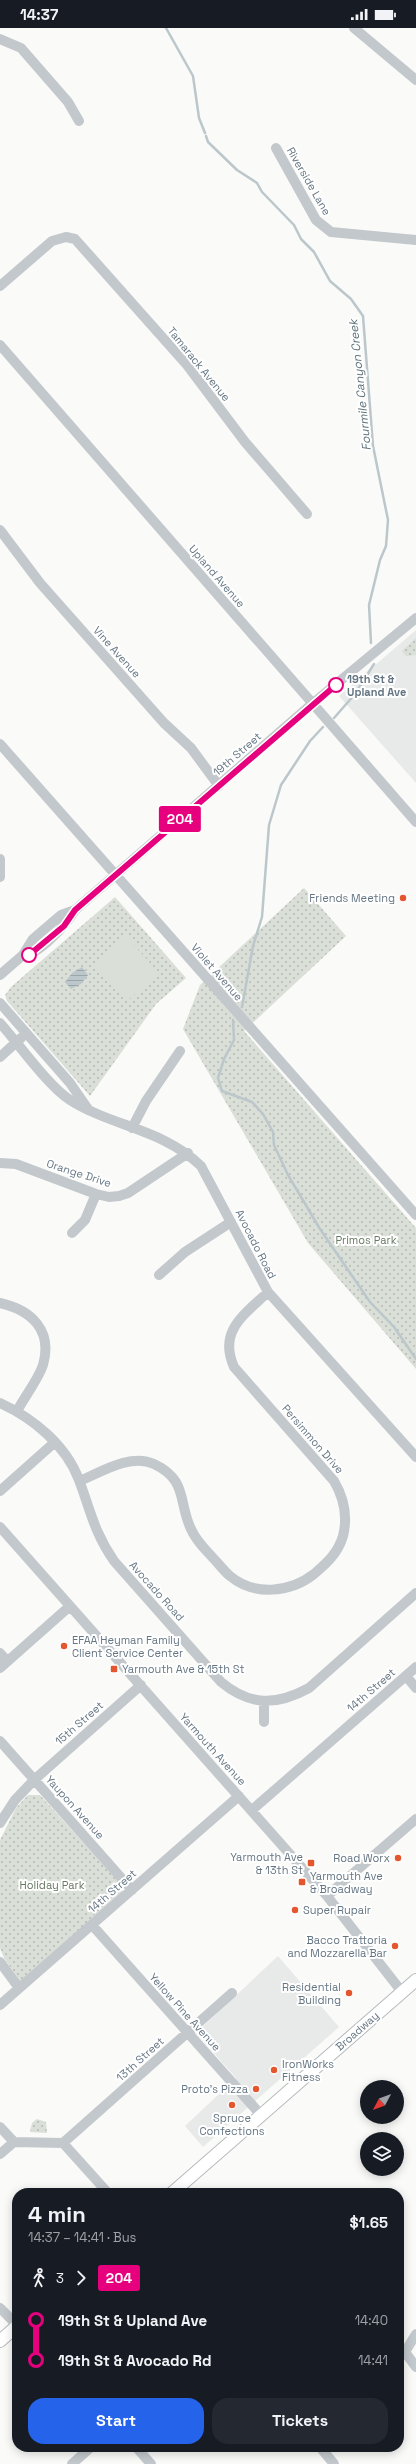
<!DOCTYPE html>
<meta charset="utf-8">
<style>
body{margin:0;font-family:"Space Grotesk",sans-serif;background:#242831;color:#f1f3f6;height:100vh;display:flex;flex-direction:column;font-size:15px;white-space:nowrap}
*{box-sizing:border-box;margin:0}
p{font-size:13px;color:#9ea1a6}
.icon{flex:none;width:22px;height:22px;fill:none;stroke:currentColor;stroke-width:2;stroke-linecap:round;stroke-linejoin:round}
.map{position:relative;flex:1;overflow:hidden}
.panel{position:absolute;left:12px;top:2160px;width:392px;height:264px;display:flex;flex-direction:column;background:#171b24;border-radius:16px;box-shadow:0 2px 10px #0003}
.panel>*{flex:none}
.badge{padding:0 8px;border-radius:3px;font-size:14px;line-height:26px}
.needle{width:26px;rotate:229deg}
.controls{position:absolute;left:360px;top:2052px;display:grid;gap:8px}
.controls a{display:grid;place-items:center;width:44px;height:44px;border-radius:50%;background:#171b24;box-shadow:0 2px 10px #0003;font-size:20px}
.map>.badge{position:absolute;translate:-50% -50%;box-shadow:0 0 0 2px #fff}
.legs{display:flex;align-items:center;gap:6px;height:44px;padding:0 16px;font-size:13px}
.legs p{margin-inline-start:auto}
.overview{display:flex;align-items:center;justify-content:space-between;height:68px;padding:0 16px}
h1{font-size:22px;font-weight:700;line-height:30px}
.action{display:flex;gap:8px;margin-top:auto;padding:8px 16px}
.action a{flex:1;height:46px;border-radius:16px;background:#2563eb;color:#fff;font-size:16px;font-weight:700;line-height:46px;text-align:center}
.action a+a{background:#242831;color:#f1f3f6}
ul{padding:0 16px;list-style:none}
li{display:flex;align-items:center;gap:14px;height:40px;font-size:15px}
li i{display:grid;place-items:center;width:6px;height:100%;margin:0 5px;background:currentColor}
li i::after{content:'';width:10px;height:10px;margin:-5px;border:3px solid;border-radius:50%;background:#171b24}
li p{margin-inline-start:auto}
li:first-child i{background:linear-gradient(#0000 50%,currentColor 0)}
li:last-child i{background:linear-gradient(currentColor 50%,#0000 0)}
.status{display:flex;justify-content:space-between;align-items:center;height:28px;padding:0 20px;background:#171b24;direction:ltr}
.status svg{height:11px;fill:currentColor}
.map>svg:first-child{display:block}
.built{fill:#e8e9e9}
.grass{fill:url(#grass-dots)}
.garden{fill:#dadfd7}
.water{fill:url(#water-rules)}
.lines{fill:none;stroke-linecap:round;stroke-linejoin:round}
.stream{stroke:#bbc7cb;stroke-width:2.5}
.major-casing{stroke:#b5babe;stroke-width:14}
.minor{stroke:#c3c8cc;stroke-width:10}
.major{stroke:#fff;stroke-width:12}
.line-1-casing{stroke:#fff;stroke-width:9}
.line-1{stroke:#e6007e;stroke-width:6}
.stop-1-dot{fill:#fff;stroke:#e6007e;stroke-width:2}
.poi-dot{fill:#e4572e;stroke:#fff;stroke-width:1.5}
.labels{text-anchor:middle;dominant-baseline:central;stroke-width:4;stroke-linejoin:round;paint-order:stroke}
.street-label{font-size:11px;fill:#657683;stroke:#fff}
.stop-label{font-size:11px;font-weight:bold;fill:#657683;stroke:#fff;text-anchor:start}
.poi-label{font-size:11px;fill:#657683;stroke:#fff;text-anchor:end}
.park-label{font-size:11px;fill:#687a64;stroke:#fff}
.water-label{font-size:12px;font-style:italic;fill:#60757c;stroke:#fff}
</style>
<div class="status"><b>14:37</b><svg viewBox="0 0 49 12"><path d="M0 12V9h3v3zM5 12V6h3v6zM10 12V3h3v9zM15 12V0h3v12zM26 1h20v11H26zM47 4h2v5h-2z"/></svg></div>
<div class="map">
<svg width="416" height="2436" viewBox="0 0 416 2436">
<defs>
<pattern id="grass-dots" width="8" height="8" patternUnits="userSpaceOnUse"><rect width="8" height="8" fill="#dadfd7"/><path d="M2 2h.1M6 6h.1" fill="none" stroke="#b4b9b4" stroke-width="1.8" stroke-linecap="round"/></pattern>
<pattern id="water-rules" width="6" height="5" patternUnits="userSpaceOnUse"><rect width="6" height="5" fill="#bbc7cb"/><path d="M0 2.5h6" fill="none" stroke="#9ca6aa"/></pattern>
</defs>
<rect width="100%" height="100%" fill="#fafaf8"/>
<!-- built -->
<path class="built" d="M416,602V755L339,668Z
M278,1928L339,1999L203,2119L185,2098L236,2050L196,2005Z"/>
<!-- grass -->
<path class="grass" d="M416,610V627L406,628L402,623Z
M304,860L346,908L244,1003L416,1200V1341L308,1215L183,1001L200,957Z
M115,869L186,950L156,976L90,1068L7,973L5,967L11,959Z
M28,1767H40L121,1856L122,1865L20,1953L4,1930L0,1920V1812L16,1780Z
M37,2091L46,2094L47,2105L30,2104L32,2095Z"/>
<!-- garden -->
<path class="garden" d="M126,908L159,945L127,973L94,936Z"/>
<!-- water -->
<path class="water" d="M82,939L88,947L81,956L71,961L65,954L72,945Z"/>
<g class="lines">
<!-- stream -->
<path class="stream" d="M166,0L193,48L199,90L205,105
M206,108L208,114L237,142L257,155L262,164L294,197L301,211L314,224L330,253L351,271L363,288L373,418L388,492L386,518L380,532L369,577L371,615
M334,690L355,666L374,636
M242,979L253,918L262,889L269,797L281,757L310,713L323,699
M233,992L234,1012L224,1031L218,1050L222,1063L252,1074L263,1086L273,1104L274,1117L288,1147L320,1201L370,1274L394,1299L416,1331"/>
<!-- major casing -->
<g class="major-casing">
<path id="major" d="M172,2165L416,1952
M0,2313L17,2298"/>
</g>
<!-- minor -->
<path class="minor" d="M354,0L416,52
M0,11L21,20L68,74L79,93
M276,120L316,192L331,204L416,212
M0,258L52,213L66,209L75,211L187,337L245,414L307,486
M0,317L416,794
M0,502L40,555L164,695L191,720L219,758
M0,716L416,1187
M0,831V849
M23,927C40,927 66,896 75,882L312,676L416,590
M0,947L23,927L33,911L61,887L75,882
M0,975L70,1055L88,1081
M0,995C18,1015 49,1059 70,1072C113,1099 163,1101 201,1138L268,1264L416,1429
M0,1029L21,1010
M132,1100L146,1073L180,1023
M0,1135L16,1136L96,1166L109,1169L119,1168L128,1165L188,1125
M72,1205L85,1192L96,1166
M159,1247L185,1224L231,1194
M0,1275C31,1282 53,1302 43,1337C38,1352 25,1368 17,1383
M0,1375C33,1390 66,1417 79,1452C91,1484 94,1504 114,1533L221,1654C250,1678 276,1678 309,1660L416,1565
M80,1453C101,1444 131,1425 154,1436C188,1452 178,1474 191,1501C196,1513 205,1521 213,1530C219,1536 224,1543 230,1548C254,1568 290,1565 314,1546C327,1535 338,1525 343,1508C348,1488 344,1470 334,1453L234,1339C218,1303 244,1287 268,1264
M0,1463L55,1414
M0,1499L327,1868L402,1964
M0,1625L7,1633
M0,1640L70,1578
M406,1648L416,1660
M264,1673V1694
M0,1713L132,1862
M252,1782L416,1639
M0,1795L15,1772L34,1752L141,1657
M327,1868L416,1791
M92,1897L261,2087
M0,1934L19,1960
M0,1977L239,1768
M0,2099L14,2114L63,2115L108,2165
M63,2115L232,1965
M0,2126L14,2114
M0,2280L17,2297
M416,2306L405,2324L416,2339
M136,2419L151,2436
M320,2419L334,2436
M72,2436L91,2419"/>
<!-- major -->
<use href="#major" class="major"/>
</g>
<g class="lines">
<!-- line-1 casing -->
<g class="line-1-casing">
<path id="line-1" d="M29,927L64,898L75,882L336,657"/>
</g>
<!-- line-1 -->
<use href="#line-1" class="line-1"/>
</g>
<!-- markers -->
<g class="stop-1-dot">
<circle cx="336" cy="657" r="7"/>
<circle cx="29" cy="927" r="7"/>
</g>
<g class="poi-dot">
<circle cx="403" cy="870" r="4"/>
<circle cx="64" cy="1618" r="4"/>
<rect x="110" y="1637" width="8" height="8" rx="2"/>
<circle cx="398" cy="1830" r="4"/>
<rect x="307" y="1831" width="8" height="8" rx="2"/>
<rect x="298" y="1850" width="8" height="8" rx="2"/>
<circle cx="295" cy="1882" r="4"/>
<circle cx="395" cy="1918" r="4"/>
<circle cx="349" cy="1965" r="4"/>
<circle cx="274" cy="2042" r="4"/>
<circle cx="256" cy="2061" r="4"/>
<circle cx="232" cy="2077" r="4"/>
</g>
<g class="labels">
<!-- street labels -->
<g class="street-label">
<text transform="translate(309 153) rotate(60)">Riverside Lane</text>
<text transform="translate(199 336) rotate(51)">Tamarack Avenue</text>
<text transform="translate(217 548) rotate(49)">Upland Avenue</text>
<text transform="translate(117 624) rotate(48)">Vine Avenue</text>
<text transform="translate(237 726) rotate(-41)">19th Street</text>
<text transform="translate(217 944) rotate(49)">Violet Avenue</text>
<text transform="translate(79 1145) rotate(18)">Orange Drive</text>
<text transform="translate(256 1216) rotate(63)">Avocado Road</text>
<text transform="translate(313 1411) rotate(49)">Persimmon Drive</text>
<text transform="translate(157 1563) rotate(48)">Avocado Road</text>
<text transform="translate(371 1662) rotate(-41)">14th Street</text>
<text transform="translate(79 1695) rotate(-41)">15th Street</text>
<text transform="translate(213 1721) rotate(48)">Yarmouth Avenue</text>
<text transform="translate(75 1779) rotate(48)">Yaupon Avenue</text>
<text transform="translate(112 1863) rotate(-41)">14th Street</text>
<text transform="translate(185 1984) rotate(48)">Yellow Pine Avenue</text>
<text transform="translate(357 2003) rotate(-41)">Broadway</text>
<text transform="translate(140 2031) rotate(-42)">13th Street</text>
</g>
<!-- stop labels -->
<g class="stop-label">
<text x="347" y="651">19th St &amp;<tspan x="347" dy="13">Upland Ave</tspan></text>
</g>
<!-- poi labels -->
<g class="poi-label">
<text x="395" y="870">Friends Meeting</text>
<text x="72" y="1612" text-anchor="start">EFAA Heyman Family<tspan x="72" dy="13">Client Service Center</tspan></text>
<text x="122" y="1641" text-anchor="start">Yarmouth Ave &amp; 15th St</text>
<text x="303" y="1829">Yarmouth Ave<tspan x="303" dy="13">&amp; 13th St</tspan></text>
<text x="390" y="1830">Road Worx</text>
<text x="310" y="1848" text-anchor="start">Yarmouth Ave<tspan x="310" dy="13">&amp; Broadway</tspan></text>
<text x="303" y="1882" text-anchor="start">Super Rupair</text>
<text x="387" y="1912">Bacco Trattoria<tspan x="387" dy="13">and Mozzarella Bar</tspan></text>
<text x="341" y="1959">Residential<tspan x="341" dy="13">Building</tspan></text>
<text x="282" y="2036" text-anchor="start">IronWorks<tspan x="282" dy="13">Fitness</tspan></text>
<text x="248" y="2061">Proto's Pizza</text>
<text x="232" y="2090" text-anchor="middle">Spruce<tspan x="232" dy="13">Confections</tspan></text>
</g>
<!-- park labels -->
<g class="park-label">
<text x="366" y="1212">Primos Park</text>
<text x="52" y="1857">Holiday Park</text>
</g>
<!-- water labels -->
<g class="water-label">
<text transform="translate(360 357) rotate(-96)">Fourmile Canyon Creek</text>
</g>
</g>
</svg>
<div class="controls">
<a><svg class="needle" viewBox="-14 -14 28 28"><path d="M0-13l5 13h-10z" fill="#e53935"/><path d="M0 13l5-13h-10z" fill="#9ea1a6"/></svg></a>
<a><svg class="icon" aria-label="layers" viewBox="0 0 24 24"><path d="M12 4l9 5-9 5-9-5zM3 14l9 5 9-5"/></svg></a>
</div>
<b class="badge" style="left:180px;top:791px;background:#e6007e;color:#fff">204</b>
<section class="panel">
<div class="overview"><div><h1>4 min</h1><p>14:37 – 14:41 · Bus</p></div><b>$1.65</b></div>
<div class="legs"><svg class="icon" aria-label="walk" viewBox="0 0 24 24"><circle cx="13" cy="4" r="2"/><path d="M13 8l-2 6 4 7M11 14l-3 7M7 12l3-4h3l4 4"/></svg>3<svg class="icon" aria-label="forward" viewBox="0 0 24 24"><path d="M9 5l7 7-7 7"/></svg><b class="badge" style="background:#e6007e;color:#fff">204</b></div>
<ul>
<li><i style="color:#e6007e"></i><b>19th St &amp; Upland Ave</b><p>14:40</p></li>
<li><i style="color:#e6007e"></i><b>19th St &amp; Avocado Rd</b><p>14:41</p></li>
</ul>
<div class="action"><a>Start</a><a>Tickets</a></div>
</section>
</div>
